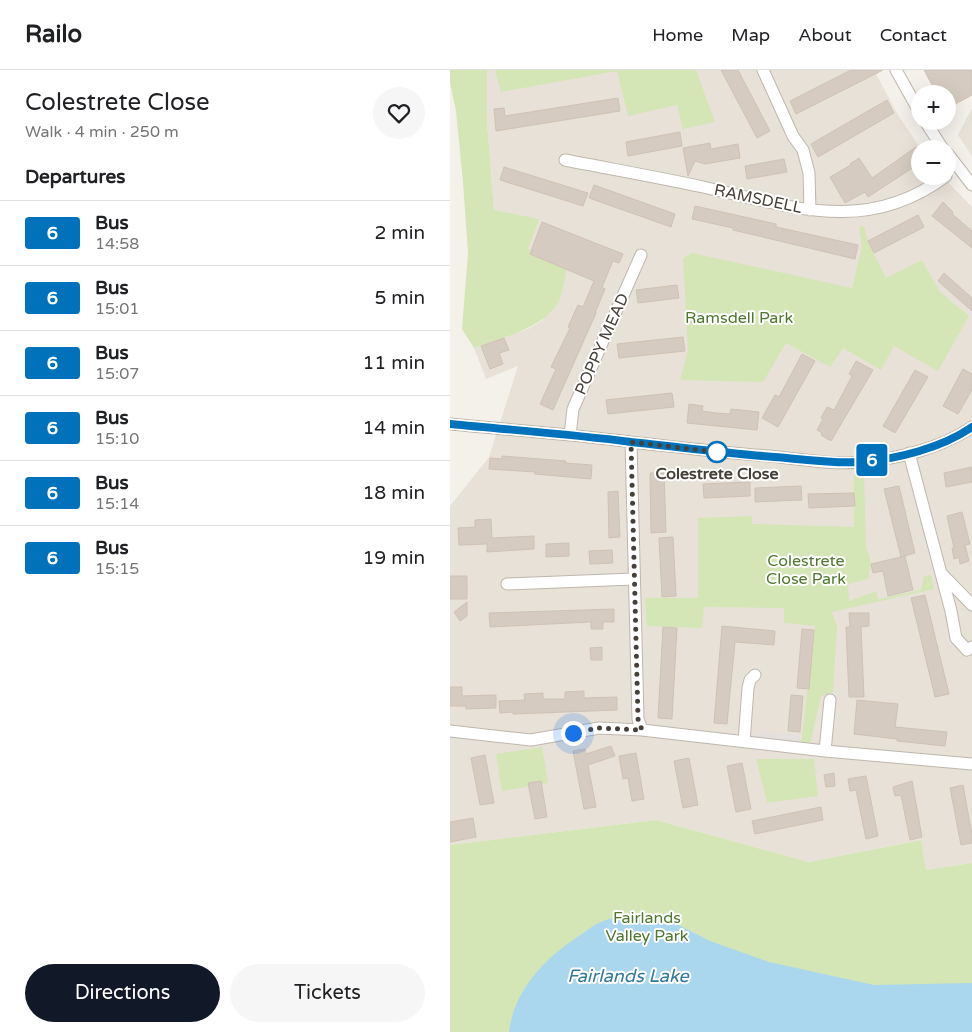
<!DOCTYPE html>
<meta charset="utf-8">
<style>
body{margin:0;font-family:"Varela Round",sans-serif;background:#f6f6f6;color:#202124;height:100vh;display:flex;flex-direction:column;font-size:19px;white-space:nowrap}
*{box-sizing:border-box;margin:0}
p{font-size:16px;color:#757577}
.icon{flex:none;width:28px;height:28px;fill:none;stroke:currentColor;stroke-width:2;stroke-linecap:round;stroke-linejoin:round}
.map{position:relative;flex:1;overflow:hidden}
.side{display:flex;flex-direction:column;background:#fff;width:450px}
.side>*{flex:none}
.badge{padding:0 10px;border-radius:4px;font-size:18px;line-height:32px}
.fabs{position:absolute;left:461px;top:15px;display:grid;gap:10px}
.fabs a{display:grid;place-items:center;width:45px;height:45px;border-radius:50%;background:#fff;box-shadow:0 5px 20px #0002;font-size:25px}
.you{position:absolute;width:25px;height:25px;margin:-12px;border:4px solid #fff;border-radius:50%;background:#1a73e8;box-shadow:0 0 0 8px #1a73e833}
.map>.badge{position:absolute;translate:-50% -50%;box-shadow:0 0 0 2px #fff}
h2{padding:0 25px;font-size:19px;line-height:45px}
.round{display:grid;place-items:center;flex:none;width:52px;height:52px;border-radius:26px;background:#f6f6f6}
.head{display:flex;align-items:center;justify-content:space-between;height:85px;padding:0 25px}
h1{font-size:24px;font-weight:600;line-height:38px}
.cta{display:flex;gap:10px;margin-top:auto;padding:10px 25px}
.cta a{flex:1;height:58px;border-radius:30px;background:#111827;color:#fff;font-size:20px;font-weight:600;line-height:58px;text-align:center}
.cta a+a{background:#f6f6f6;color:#202124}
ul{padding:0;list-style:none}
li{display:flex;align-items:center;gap:15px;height:65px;padding:0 25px;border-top:1px solid #e0e0e0}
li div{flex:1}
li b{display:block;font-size:19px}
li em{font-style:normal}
li .badge{min-width:55px;font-weight:700;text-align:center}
header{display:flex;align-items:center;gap:30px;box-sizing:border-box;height:70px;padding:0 25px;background:#fff;border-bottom:1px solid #e0e0e0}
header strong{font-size:24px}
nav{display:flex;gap:28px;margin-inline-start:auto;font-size:18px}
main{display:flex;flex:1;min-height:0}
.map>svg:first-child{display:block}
.residential{fill:#e8e1d8}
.green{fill:#d4e6b5}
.parking{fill:#e3e0de}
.water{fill:#aad7ed}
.building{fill:#d5cbc0;stroke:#cfc2b3}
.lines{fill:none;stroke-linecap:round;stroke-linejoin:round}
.minor-casing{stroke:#bfb7ad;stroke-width:13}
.minor{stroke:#fff;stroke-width:11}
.line-casing{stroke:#fff;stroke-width:11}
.line{stroke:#0072bc;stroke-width:8}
.walk{stroke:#474038;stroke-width:5;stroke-dasharray:0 9}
.stop-dot{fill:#fff;stroke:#0072bc;stroke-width:2.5}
.labels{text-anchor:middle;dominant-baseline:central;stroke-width:4;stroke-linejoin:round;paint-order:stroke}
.street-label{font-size:16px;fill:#474038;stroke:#fff}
.park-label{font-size:16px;fill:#4f772e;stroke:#fff}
.stop-label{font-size:16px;font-weight:bold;fill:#474038;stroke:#fff}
.water-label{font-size:18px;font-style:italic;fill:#32799e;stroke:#fff}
</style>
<header>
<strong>Railo</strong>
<nav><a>Home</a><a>Map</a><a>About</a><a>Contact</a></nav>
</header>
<main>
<section class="side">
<div class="head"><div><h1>Colestrete Close</h1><p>Walk · 4 min · 250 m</p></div><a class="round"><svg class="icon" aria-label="heart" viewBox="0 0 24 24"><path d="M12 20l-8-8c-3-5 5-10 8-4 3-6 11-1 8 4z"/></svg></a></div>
<h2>Departures</h2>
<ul>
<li><span class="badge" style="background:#0072bc;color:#fff">6</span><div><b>Bus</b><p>14:58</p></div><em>2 min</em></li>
<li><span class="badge" style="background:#0072bc;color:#fff">6</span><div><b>Bus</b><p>15:01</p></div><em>5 min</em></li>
<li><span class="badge" style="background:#0072bc;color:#fff">6</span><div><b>Bus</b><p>15:07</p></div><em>11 min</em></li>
<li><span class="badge" style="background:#0072bc;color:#fff">6</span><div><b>Bus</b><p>15:10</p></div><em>14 min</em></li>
<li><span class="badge" style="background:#0072bc;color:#fff">6</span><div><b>Bus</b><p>15:14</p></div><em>18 min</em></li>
<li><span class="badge" style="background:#0072bc;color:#fff">6</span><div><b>Bus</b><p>15:15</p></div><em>19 min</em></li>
</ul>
<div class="cta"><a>Directions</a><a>Tickets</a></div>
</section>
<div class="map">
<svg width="522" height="962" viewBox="0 0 522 962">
<rect width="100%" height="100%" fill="#f4f0ea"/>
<!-- residential -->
<path class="residential" d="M37,0H424L448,45L471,79L470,106H492L522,137V793L476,800L470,770L359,792L206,750L0,775V436L39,387L68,296L36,309L24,278L80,258L93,250L78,179L88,149L44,141L37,52Z
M522,38V86L508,65Z"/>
<!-- green -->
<path class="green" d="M0,0H37V52L44,140L89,149L78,179L116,200C114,210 113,223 109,231C95,258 51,268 24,278L12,259L18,183L13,112L6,41L0,13Z
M45,0H246L265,52L233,59L227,35L178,46L167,1L51,22Z
M414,156L418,173L436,208L472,190L490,222L519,246L488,301L444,276L431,300L393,278L380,297L336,273L313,312L230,310L238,280L233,188L242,183L402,218L412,176L409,157Z
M414,403L416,477L421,493L418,509L398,514L399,531L426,521L428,529L471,520L474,506L481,505L484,519L382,542L387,556L383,622L371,626L360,674H351L365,556L334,553V538L254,537L252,558L197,556L195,528H248V448L302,446V454L404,457V404Z
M92,677L98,713L52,721L46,684Z
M306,689H364L368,726L317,733Z
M206,750L359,792L471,770L476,800L522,793V962H0V775Z"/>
<!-- parking -->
<path class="parking" d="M306,661L351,665L350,674L305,670Z"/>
<!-- water -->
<path class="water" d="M163,848L219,850L260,871L319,892L424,915L522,913V962H59C64,919 97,886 132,864C145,855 147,852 163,848Z"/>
<!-- building -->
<path class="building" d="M271,0H288L320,61L307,68Z
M401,0H433L346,44L340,31Z
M474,0H522V25L498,38V24H487Z
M168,28L170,41L46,61L44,39L54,38L55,46Z
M437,30L444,43L368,87L361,74Z
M230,62L232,76L178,86L176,72Z
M260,73L261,79L288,74L290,88L255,94L245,91L238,106L233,78Z
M466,77L470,83V93L418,127L415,122L395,133L380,107L401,95L400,94L409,88L422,108Z
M334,89L337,102L297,109L295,96Z
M54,97L138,123L133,136L50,110Z
M144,115L225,144L221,157L139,128Z
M493,132L503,142L502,144L522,161V178L482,146Z
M245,136L326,154V157L408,175L405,189L283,160V158L242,149Z
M468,145L474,157L424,183L418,171Z
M92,152L173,184L169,193L163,191L152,217L155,219L145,243H146L103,340L90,334L106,299L101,297L120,258L118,257L128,235L133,237L144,211L80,184Z
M494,203L522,228V241L488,211Z
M227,215L229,228L188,233L186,220Z
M233,267L235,281L169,288L167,274Z
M54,268L59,280L49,283L53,294L40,299L31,276Z
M352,284L365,291L328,357L312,348L325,325L329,327Z
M406,291L423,300L381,371L371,365L372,363L367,360L373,349L371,348L377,337L384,340L402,306L399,304Z
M513,299L522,304V320L508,344L493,336Z
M465,300L478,307L445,363L433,356Z
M222,323L224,337L158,344L156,330Z
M239,334L253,336L252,341L266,343L280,344L281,339L309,342L307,360L237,353Z
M52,386L116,391L115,393L142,395L141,409L85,404V402L39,399L40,388L52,389Z
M522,397V412L496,417L494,403Z
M200,403H214L216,462L201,463Z
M300,412V426L254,428L253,414Z
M351,416L352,430L305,432V418Z
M449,416L465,483L451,487L434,419Z
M168,421L170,467L159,468L158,422Z
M404,423L405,436L359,438L358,424Z
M512,442L520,474L515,475L519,491L510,494L509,487L504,489L502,478H504L497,446Z
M41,449L42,468L84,466V479L37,482V474L9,475L8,458L25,457V450Z
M223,467L226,526L212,527L209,468Z
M119,473V486L96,487V474Z
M162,480L163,493L140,494L139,481Z
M455,486L463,520L438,526L433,501L423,503L421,494Z
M0,506H17V529H0Z
M475,525L499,624L485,627L461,528Z
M17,532V546L10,551L4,542Z
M164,539V552H153V559H141V552L40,557L39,543Z
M399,543H419V556L411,557L414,627H399L396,557H400Z
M272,556L325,561L324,575L285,572L277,654L264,653Z
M213,557L227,558L222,649L208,648Z
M352,559L364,560L359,619L347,618Z
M152,577V590H141L140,578Z
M0,617H12V626L46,625V638L16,639V636H0Z
M134,621V628L167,627V640L63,644V642L50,643L49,631L75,630L74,624L93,623V629H115V622Z
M341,625L353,626L350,662L338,661Z
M407,630L448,634L445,657L497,662L495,676L447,671V669L404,664Z
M161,676L165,686L138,695L146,737L134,739L123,681L135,679L136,684Z
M186,683L194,729L182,731L178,708L173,709L169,686Z
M35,685L44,733L30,735L21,688Z
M239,688L248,735L233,738L224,691Z
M292,693L301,739L286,742L277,696Z
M384,703L385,716L376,717L374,705Z
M416,706L428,766L416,769L406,720L400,721L398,709Z
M91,711L97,747L85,749L78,713Z
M462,711L472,767L460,770L451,725L445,726L443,717Z
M513,715L522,765V773L511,775L500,718Z
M371,737L373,750L305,764L302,751Z
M23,748L26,767L0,772V752Z"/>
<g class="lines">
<!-- minor casing -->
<g class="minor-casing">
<path id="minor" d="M313,0L343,66L353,80L359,103L360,140
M446,0L470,43
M475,51L493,79
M498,84L522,115
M115,90C161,99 207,107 253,117C340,136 416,166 496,106
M0,354C60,360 121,364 181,372C227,377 274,383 320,386C350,389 381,395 411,392C447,389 492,378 522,357
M120,365L123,339L191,185
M181,372L188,649L192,660
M459,383L501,541L506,568L517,580L522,577
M491,503L522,535
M57,514L184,509
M0,661L81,670L149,658L192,660L375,681L522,694
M294,672L298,618L300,610L305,605
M375,681L380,630"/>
</g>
<!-- minor -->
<use href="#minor" class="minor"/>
</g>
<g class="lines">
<!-- line casing -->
<g class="line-casing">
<path id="line" d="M0,354C60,360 121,364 181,372C229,377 276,383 324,387C352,389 382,394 411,392C447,389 492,378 522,357"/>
</g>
<!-- line -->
<use href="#line" class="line"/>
<!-- walk -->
<path class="walk" d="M123,663L149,658L192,660L188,649L181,372L267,382"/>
</g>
<!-- markers -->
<circle class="stop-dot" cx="267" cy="382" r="10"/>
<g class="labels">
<!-- street labels -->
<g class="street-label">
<text transform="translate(308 129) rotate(12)">RAMSDELL</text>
<text transform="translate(152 274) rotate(-66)">POPPY MEAD</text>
</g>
<!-- park labels -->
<g class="park-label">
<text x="289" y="248">Ramsdell Park</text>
<text x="356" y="491">Colestrete<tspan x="356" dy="18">Close Park</tspan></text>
<text x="197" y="848">Fairlands<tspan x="197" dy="18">Valley Park</tspan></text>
</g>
<!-- stop labels -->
<g class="stop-label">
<text x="267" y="404">Colestrete Close</text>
</g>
<!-- water labels -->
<g class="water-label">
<text x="178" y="906">Fairlands Lake</text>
</g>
</g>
</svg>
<div class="fabs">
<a>+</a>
<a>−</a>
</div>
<div class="you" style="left:123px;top:663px"></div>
<b class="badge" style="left:422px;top:390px;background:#0072bc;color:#fff">6</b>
</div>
</main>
